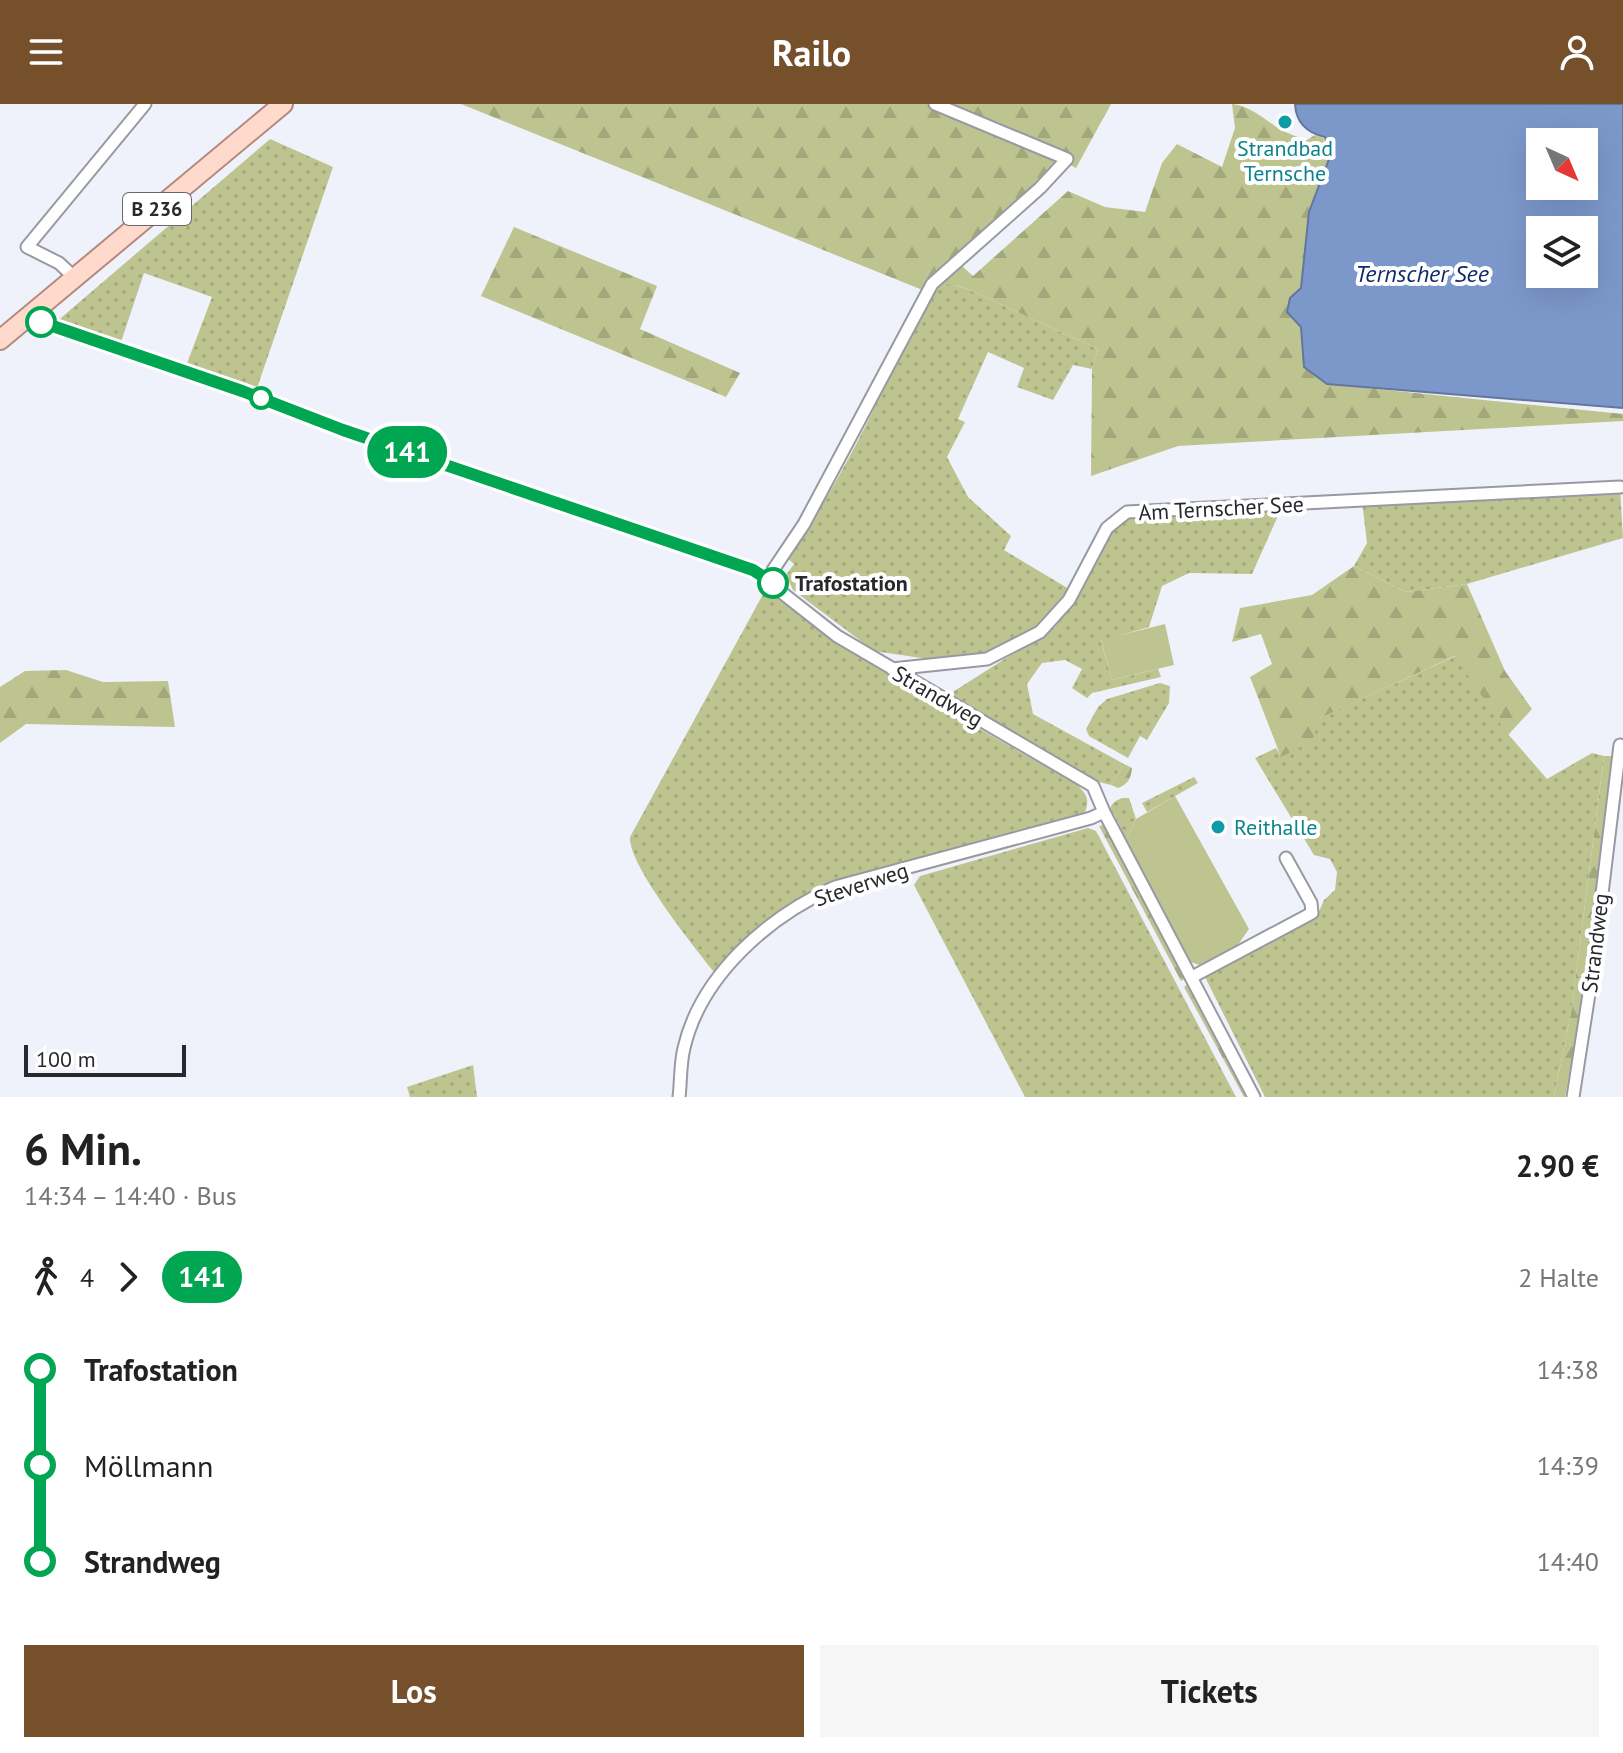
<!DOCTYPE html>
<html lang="de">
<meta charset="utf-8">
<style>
body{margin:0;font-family:"PT Sans",sans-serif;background:#f6f6f6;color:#222;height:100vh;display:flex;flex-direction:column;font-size:30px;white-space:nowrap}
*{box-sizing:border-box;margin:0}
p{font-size:26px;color:#767676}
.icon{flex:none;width:44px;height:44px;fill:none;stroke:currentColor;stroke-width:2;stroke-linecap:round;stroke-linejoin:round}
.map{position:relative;height:993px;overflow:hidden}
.side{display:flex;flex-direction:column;background:#fff;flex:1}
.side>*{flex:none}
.badge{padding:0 16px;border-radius:26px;font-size:28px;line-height:52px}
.needle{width:52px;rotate:136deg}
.controls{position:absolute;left:1526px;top:24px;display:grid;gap:16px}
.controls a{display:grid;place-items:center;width:72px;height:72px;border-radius:0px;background:#fff;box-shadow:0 8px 32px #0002;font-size:40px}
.scale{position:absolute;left:24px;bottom:20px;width:162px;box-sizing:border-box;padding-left:8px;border:4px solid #28292d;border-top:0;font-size:22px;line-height:28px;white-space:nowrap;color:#28292d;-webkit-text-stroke:6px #fff;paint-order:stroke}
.map>.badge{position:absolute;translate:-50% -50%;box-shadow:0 0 0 4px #fff}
.legs{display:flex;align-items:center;gap:12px;height:88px;padding:0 24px;font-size:26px}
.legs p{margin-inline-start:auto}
.head{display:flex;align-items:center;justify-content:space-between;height:136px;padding:0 24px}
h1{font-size:44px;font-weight:600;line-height:60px}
.cta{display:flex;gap:16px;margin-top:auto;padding:16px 24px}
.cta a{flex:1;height:92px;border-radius:0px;background:#75502b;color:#fff;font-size:32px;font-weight:600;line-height:92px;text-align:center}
.cta a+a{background:#f6f6f6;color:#222}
ul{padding:0 24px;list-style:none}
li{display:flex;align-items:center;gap:28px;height:96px;font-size:30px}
li i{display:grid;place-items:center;width:12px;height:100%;margin:0 10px;background:currentColor}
li i::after{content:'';width:20px;height:20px;margin:-10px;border:6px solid;border-radius:50%;background:#fff}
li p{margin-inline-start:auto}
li:first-child i{background:linear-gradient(#0000 50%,currentColor 0)}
li:last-child i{background:linear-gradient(currentColor 50%,#0000 0)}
header{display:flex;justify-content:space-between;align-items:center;height:104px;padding:0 24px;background:#75502b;color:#fff;font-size:36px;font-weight:600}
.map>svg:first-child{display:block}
.grass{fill:url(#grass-dots)}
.forest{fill:url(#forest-firs)}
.green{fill:#bec490}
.water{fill:#7c98cb;stroke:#63779c;stroke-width:2;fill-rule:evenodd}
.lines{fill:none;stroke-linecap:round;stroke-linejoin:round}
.street-casing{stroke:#989aa2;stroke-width:15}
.primary-casing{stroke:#b38a7e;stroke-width:22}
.street{stroke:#fff;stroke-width:11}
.primary{stroke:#fed9cc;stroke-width:18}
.line-1-casing{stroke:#fff;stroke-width:18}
.line-1{stroke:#00a651;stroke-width:12}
.culture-dot{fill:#0f9aa8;stroke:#fff;stroke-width:3}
.stop-1-dot{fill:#fff;stroke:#00a651;stroke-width:4}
.labels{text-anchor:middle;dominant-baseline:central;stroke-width:8;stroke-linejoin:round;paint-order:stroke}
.shield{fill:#fff;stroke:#68696c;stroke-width:2}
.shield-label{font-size:20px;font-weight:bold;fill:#28292d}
.culture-label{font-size:22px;fill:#0d838f;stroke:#fff}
.street-label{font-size:22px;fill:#28292d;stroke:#fff}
.stop-label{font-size:22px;font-weight:bold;fill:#28292d;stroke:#fff;text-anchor:start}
.water-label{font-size:24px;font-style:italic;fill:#0d2b68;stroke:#fff}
</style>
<header><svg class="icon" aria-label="menu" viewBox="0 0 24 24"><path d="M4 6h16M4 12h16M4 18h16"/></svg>Railo<svg class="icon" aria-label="person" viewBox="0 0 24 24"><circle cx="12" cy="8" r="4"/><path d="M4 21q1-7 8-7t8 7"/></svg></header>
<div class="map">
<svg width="1623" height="993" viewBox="0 0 1623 993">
<defs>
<pattern id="grass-dots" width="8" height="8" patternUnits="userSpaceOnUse" patternTransform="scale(2)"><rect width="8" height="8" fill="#bec490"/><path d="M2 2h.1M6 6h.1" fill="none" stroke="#a3a87c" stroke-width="1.8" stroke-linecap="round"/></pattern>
<pattern id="forest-firs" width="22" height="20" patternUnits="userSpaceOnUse" patternTransform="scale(2)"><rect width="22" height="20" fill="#bec490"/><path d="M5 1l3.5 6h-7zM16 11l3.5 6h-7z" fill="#a3a87c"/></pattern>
</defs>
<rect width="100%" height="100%" fill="#f0f2fb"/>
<!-- grass -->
<path class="grass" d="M270,35L333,63L256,287L186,262L212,193L144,169L120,241L55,219Z
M947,179L967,185L1098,245L1092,265L1073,261L1053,296L1017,283L1024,264L988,248L958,315L965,318L947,353L968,393L1011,432L1004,446L1069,485L1043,521L989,550L928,555L874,547L793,486L786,471L794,460L786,453C845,376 885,282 926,193L934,181Z
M1620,384L1623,434L1467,480L1406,488L1354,462L1367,439L1362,397Z
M1281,405L1252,470L1189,469L1162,482L1149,523L1101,537L1112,576L1158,565L1161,573L1092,589L1087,594L1072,584L1082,565L1065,556L1042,559L1027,580L1033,610L1124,660L1111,681L1095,677L948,591L1055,523L1109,425L1127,408Z
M767,483L830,532L910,585L1076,680C1088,691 1090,696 1084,711L831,780C785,801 750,832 714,868C695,844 628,761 630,733Z
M1456,552L1508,630L1547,675L1592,649L1604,652L1571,909L1554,993H1265L1204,871L1318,810L1324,796L1335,786L1337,768L1330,755L1314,751L1255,654L1276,644L1282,653L1319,614Z
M1160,579L1170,582L1169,599L1147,636L1140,632L1128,654L1089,632L1086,625L1098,603L1107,595Z
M1194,673L1198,679L1147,708L1142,699Z
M1122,694H1129L1136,715L1126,735L1114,710H1110C1110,700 1113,698 1122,694Z
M1088,724L1096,727L1236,993H1025L914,781L920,772Z
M473,961L477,993H410L407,983Z"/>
<!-- forest -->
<path class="forest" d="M461,0H1111L1076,64L1068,60L960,160L973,172L1068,87L1105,103L1145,108L1162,59L1177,40L1222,63L1235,24L1232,0C1251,2 1265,16 1281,26C1289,30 1298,33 1307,36L1315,31L1328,36L1329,55L1321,70L1319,84L1309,108L1301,184L1290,194L1301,223L1327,280L1623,310V317L1178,342L1091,372L1092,265L1098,245L967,185C951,180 940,177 925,187Z
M514,123L657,182L640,225L740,269L726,293L481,192Z
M1354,462L1406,488L1467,480L1505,567L1532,605L1508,631L1455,552L1320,614L1312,637L1281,653L1250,573L1272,560L1261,530L1232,538L1240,504L1312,491Z
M66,566L103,578L168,577L175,623L26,620L0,639V583L25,567Z
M1604,652H1612L1583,894L1565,993H1554L1571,909Z
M1124,660L1132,664C1131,675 1128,680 1118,684L1111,681Z
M1105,721L1111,729L1188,873L1181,877L1099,722Z
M1191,878L1249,990L1244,993L1184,883Z"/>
<!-- green -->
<path class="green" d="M1165,520L1174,561L1112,576L1101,536Z
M1175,692L1249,825L1237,842L1199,861L1191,858L1126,735L1136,715Z"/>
<!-- water -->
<path class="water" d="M1295,0H1623V304L1327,280L1304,263L1301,223L1287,208L1290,194L1301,184L1309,108L1329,55V41L1325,33C1307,29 1296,19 1295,0ZM1540,38H1584V82H1540ZM1540,126H1584V170H1540Z"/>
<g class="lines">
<!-- street casing -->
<g class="street-casing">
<path id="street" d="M75,174L59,159L27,143L145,0
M32,210L41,218L242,287L343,326L753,466L837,532L1093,682L1104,708L1254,993
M767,475L804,420L932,180L1040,84L1067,55L935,0
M892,565L987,555L1040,528L1069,496L1107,424L1127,408L1620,383
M1192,873L1312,809L1311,799L1286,754
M679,993C681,977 680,960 684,944C701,871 769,812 835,783L1091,714L1104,708
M1573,993L1593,864L1620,641L1623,643"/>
</g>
<!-- primary casing -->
<g class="primary-casing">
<path id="primary" d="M0,236L283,0"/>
</g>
<!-- street -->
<use href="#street" class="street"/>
<!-- primary -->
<use href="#primary" class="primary"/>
</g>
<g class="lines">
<!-- line-1 casing -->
<g class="line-1-casing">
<path id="line-1" d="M41,218L242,287L343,326L753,466L773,479"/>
</g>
<!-- line-1 -->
<use href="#line-1" class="line-1"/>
</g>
<!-- markers -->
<g class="culture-dot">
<circle cx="1285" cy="18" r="8"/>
<circle cx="1218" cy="723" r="8"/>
</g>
<g class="stop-1-dot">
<circle cx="41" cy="218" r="14"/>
<circle cx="261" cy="294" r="10"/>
<circle cx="773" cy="479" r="14"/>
</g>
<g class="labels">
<!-- shield labels -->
<rect class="shield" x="123" y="89" width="68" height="32" rx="6"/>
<g class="shield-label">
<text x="157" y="105">B 236</text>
</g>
<!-- culture labels -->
<g class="culture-label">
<text x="1285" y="44">Strandbad<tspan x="1285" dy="25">Ternsche</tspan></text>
<text x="1234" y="723" text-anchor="start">Reithalle</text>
</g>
<!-- street labels -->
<g class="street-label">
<text transform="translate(1221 404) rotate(-3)">Am Ternscher See</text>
<text transform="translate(938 592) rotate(30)">Strandweg</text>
<text transform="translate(861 780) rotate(-18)">Steverweg</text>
<text transform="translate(1595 839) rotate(-83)">Strandweg</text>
</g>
<!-- stop labels -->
<g class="stop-label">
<text x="795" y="479">Trafostation</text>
</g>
<!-- water labels -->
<g class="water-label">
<text x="1422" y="169">Ternscher See</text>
</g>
</g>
</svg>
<div class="controls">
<a><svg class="needle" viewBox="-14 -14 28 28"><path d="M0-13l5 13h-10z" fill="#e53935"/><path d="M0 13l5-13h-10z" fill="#767676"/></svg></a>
<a><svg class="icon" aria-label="layers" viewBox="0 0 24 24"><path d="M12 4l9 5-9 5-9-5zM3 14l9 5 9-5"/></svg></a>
</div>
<div class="scale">100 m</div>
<b class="badge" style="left:407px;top:348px;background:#00a651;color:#fff">141</b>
</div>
<section class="side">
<div class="head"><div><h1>6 Min.</h1><p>14:34 – 14:40 · Bus</p></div><b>2.90 €</b></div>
<div class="legs"><svg class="icon" aria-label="walk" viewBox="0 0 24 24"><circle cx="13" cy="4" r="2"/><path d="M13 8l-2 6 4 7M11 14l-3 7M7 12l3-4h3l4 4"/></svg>4<svg class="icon" aria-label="forward" viewBox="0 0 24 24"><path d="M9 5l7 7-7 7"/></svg><b class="badge" style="background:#00a651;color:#fff">141</b><p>2 Halte</p></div>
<ul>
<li><i style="color:#00a651"></i><b>Trafostation</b><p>14:38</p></li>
<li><i style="color:#00a651"></i><span>Möllmann</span><p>14:39</p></li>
<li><i style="color:#00a651"></i><b>Strandweg</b><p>14:40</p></li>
</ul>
<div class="cta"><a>Los</a><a>Tickets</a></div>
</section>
